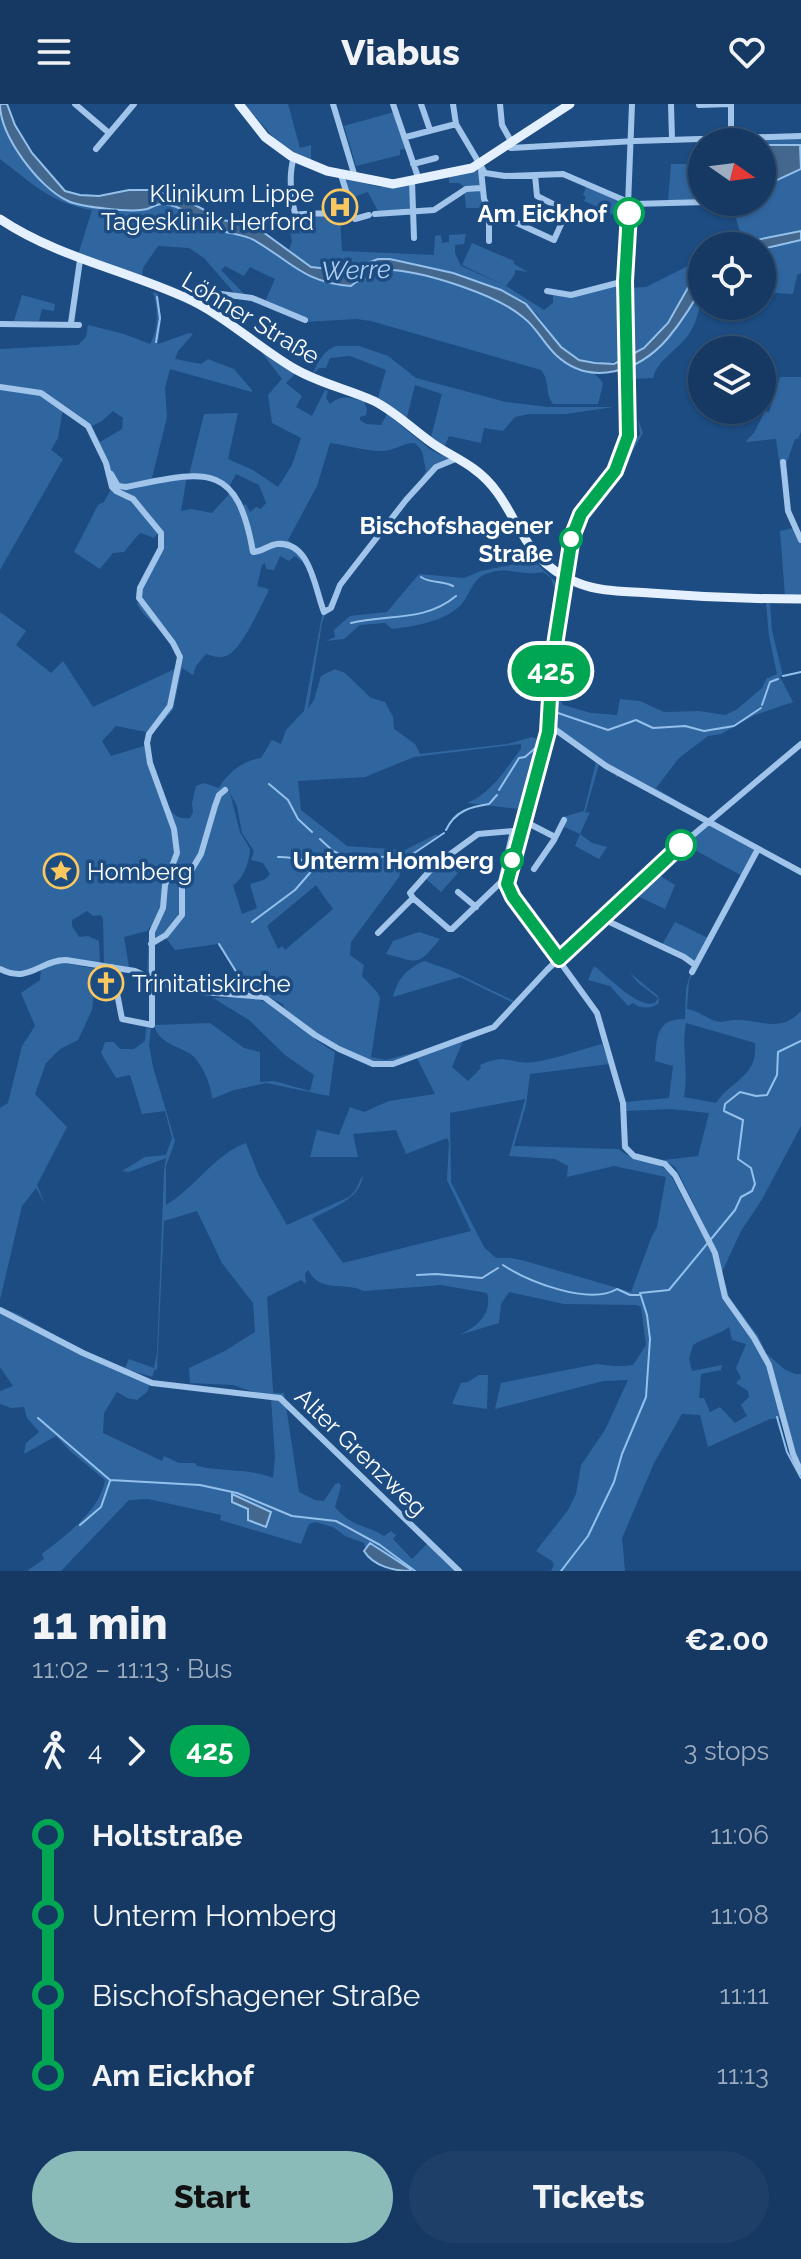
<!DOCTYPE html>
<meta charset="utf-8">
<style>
body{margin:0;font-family:Raleway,sans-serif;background:#1e4068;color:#f1f3f6;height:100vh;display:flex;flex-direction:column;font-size:30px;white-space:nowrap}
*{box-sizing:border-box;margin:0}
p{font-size:26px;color:#9dacbe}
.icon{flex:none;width:44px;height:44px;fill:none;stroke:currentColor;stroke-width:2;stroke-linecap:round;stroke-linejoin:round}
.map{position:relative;height:1467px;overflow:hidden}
.details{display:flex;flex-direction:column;background:#153962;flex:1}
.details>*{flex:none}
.badge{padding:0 16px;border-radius:26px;font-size:28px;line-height:52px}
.needle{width:52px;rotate:104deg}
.buttons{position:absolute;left:688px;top:24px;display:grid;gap:16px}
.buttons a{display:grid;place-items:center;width:88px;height:88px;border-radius:50%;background:#153962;box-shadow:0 2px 6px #0004,0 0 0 2px #345377;font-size:40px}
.map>.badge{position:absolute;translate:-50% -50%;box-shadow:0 0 0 4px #fff}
.legs{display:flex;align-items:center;gap:12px;height:88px;padding:0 32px;font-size:26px}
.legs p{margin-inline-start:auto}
.overview{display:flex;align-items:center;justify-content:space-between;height:136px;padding:0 32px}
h1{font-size:44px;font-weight:800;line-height:60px}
.button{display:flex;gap:16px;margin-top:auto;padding:16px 32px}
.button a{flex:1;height:92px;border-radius:48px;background:#8bbbb9;color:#111;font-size:32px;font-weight:800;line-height:92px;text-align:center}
.button a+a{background:#1e4068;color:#f1f3f6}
ul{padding:0 32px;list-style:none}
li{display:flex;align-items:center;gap:28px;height:80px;font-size:30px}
li i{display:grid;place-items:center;width:12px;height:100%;margin:0 10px;background:currentColor}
li i::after{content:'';width:20px;height:20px;margin:-10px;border:6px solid;border-radius:50%;background:#153962}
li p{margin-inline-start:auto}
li:first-child i{background:linear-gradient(#0000 50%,currentColor 0)}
li:last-child i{background:linear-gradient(currentColor 50%,#0000 0)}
header{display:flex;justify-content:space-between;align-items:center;height:104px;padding:0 32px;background:#153962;font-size:36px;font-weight:800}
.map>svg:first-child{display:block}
.green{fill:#3066a0;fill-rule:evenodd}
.water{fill:#44678e;stroke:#94c0ec;stroke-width:2}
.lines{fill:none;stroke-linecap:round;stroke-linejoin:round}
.stream{stroke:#94c0ec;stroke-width:2}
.minor{stroke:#a1c4ea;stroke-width:6}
.major{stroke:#e5f0fe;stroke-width:9}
.line-1-casing{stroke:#fff;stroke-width:18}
.line-1{stroke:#00a651;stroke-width:12}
.stop-1-dot{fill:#fff;stroke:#00a651;stroke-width:4}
.labels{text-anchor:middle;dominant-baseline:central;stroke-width:7;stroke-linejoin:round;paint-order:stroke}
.poi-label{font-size:24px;fill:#fff;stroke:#1c4c82;text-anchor:start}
.stop-label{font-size:24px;font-weight:bold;fill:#fff;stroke:#1c4c82;text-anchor:end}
.street-label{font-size:24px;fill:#fff;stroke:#1c4c82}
.water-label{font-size:26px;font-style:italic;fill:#adcef1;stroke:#1c4c82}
</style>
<header><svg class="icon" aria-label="menu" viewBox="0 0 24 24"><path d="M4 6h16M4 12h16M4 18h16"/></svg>Viabus<svg class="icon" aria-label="heart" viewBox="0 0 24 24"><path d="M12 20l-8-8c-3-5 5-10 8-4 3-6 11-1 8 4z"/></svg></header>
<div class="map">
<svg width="801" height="1467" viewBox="0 0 801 1467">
<rect width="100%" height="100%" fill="#1c4c82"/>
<!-- green -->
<path class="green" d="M244,0H288L300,44L311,41V56L282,43Z
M394,8L407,44L400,46V51L356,62L344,22Z
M0,9C14,43 32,78 66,96C81,104 128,108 145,105C154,103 158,98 168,101C186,104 201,118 218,125C229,130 242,130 253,136C291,158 303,178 351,182L356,178L366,175L369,171C377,169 385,165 393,166C427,169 500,192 526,215C539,228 547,246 562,256C575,265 598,266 603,280L598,300H553C545,290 550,276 541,266L371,217L356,215L305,218L264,200L275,175L250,163L244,172L225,162L221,166L245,191L250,193L236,191L204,154L189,144L158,142L143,164L142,174L163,183C125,169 22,141 0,111L29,130L78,151L92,106C53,100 31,79 0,55Z
M801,34V127L718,142L742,135L731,98H762V83L801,65L800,42L762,41V38L732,37Z
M697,36L729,38H702V97L668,98L671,60H696Z
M475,66L479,68L484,104H466L464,83L459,79H449V73Z
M342,74L380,83L411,81L413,105L379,109L368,88L351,94Z
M587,80L624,98L623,111L607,110V107L584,97L586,93L583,91Z
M299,112H340L342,147L434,151L435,132L441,131L442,139L449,138V131L466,130L464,140L455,141V149L461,162L504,181L462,161L472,139L514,157V160L528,168L515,166V170L506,182L544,206L553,199V191L573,192L622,177V255L608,260L579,255L561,243L536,209L501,186L453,169L391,154L377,155L347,166L323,165L311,163L289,146L292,137L290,127L300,130L296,117Z
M801,136V169L797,171L793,190L762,188V145Z
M702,155C696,184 657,239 630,252L629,184L646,183Z
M702,180C702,196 698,217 689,230C678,246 658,255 653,274L631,275V262C666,243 682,213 702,180Z
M153,188L158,190L161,215L158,240L189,229L193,230L178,247L175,255L201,260L208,255L234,265L252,286V288L170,265L165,284L167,313L152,374L187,372L181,407L191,405L212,409L231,388L242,402L246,400L250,408L256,403L261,405L266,399L259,381L236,370L229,383L218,374L189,371L204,310L238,309L228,355L253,366L278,383L292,361L301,334L272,319L268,291L282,275L260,246L295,270L286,279L302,292L296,303L312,312L325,286L328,287L326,294L330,300C343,290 349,294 364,297L367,305L366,311L360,313V316L366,320L381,321L387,310L431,346L452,356L440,360L432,366L341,482L332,504L325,511L322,519L308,605L314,596L321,572L335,565L345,569L371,594L385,598L393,613L394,625L415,640L420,650L507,640L532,633L541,636L545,611L546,556L555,486L551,474L543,468C520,473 507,460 483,471C472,477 469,492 461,501C443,518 415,522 392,525L385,519L360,521L344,535L326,537L335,533L334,526L350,512L387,508L419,470L464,474L481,467L525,458L531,454L556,478L569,482L562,509L552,579L563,601L591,609L617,611L620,595L640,597L664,608L699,607L725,611L736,606L762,584L766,575L777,570L769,532L766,499H770L772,527L783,572L780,573L793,598L755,611L721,630L708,632L679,654L656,684L677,697L674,701L620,672L616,673L615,669L599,660L585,709L590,708L580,730L592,739L607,743L599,755L575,742L580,730L562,722L566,716L563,713L584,707L596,658L553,626L528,706L467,699C491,690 506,664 521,645V640L414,653L365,673L298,677L301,706L347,742L405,746L437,730V733L403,757L399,773L351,838L350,851L364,861L362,872L377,888L380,894L371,953L386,956L423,946L392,958L377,959L321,933L284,904L283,900L263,890L248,888L218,840L175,846L165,833L153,842V873L147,870L149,830L153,820L147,827L124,833L129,863L104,859L103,815L101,811L93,812L87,807L72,816V822L79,833L88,832L99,837L100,859L60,854L21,868L0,863V508L26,527L16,541L51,569L63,557L93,603L177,564C184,535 146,521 136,498L144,502L141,487L164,437L161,426L154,434L141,429L138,431L124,448L113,449L100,465L74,448L98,401L104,398L110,387C99,346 100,331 63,305L58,334L51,346L63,355L0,466V245L78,241L86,233L88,221L124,230L150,240C159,225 158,205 153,188ZM113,307L123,314L122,325L100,338L92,322L102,317ZM330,339C348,341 367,348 384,347C396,346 402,339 415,339L422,347L426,367L419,379L383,421L340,480L326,505L305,452L288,436L317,382ZM280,452L289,457L295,452L305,460L316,485L322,512L304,607L286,626L281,640L272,636L261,654C244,656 228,668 219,684L204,679L196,682L192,699L193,708L190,714C183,715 177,714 172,708C160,694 149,652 149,633L173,606L182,564L193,571L196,562L206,550C214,553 224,555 231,549C243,541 261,502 268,488V485L257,482L262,461L265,459L266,465L274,466ZM116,622L146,628L144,642L111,652L102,637ZM230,689L237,702L242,729L254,747L251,756L263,759L270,770L264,776L250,780L257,804L242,810L233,781C243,776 250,756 250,745L240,728ZM316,781L333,805L285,846L282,842L278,845L267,822Z
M22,191L55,200L54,207L42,205L39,217H14Z
M336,242H359L388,252L416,274L506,298L548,303H614L565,310H529L515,313L503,327L484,324L481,339L449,332L444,344L430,337L442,290L415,281L406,317L377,297L386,266L350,252L330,254L326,264H319L313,270C317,259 324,246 336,242Z
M780,273H801V328L798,335H795L784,366L790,412L801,434V492H785L780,427L793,424L786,406L776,335L745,338L754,329L765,307L769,308Z
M638,315L643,329L619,371L587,411L574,454H571L577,426L587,406L617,368L630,336L640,331Z
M715,718L801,765V772L759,748L744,773L684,740L706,720Z
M444,757L458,769L441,788L425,774Z
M654,768L675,781L665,805L631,789Z
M675,818L710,835L689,877L687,905C700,907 707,915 716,917C722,919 730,916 735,916C760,915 780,930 801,907V1022L761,1097L741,1127L722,1168L729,1193L758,1232L766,1249L784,1265L795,1270H801V1365L782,1314L770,1315L708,1343L700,1311L682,1310L654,1359L622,1434L625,1467H551L554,1461L552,1457L536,1447L568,1406L576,1390L581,1361L605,1326L628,1276L603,1277L495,1305L501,1279L597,1260C610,1262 621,1263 633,1261L646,1241L641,1203L636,1201L564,1200L509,1188L501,1200L499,1219L459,1231C477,1223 493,1209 487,1189L441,1181L364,1187C344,1177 321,1190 308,1166L305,1169L306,1180L301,1176L267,1193L273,1287L274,1289H284L299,1388L315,1396L324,1397L335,1380L339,1379L341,1382L335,1403C351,1423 365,1420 384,1432L391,1427L396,1431L393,1435L412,1455L429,1438L462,1467H411L374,1440L365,1443L364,1439L345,1432L333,1423L315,1418L309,1420L301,1440L220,1416L221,1411L148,1395L129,1396L61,1467H27L44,1455L42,1450C65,1432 100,1407 105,1376L70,1347L56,1332L24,1350L26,1339L39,1328L27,1314L24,1303L11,1304L0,1300V1287L13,1282L0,1263V1203L20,1211L75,1243L125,1264L129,1255L154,1264L157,1249L164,1067L166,1054L129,1068L122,1067L145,1053L166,1051L172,1034L165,1007L142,1010L130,971L116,974L101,949L105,938H114L120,945H134L145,937L146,924L151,925L149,941L153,963L175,1037L166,1062V1101C195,1084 215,1050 246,1039L259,1072L287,1121L349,1093L355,1087L363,1070C361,1096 332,1103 312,1115L343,1159L471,1127L447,1076L449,1038L447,1034L406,1050L396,1026L353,1030L358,1053H310L317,1026L339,1031L350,1003L364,1008L389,997L435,990L417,954L463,937L452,963L468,977L481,964L480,961C509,948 512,962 535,958C558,954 580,946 602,940L609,960L530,970L526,1001L514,1042L619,1045C633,1059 654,1055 669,1068L705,1136L709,1132L708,1129L679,1070L675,1063L664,1056L698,1052L709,1009L671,1005L626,1007L625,998L669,994L673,962L655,957C657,932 656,915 685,915L686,885L693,860L662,841ZM686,919L755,939C758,973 732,975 716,999L684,993C689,966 681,944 686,919ZM525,995L509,1052L555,1055L568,1062L567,1073L614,1062L666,1073L657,1123L652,1132L631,1188L525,1157L511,1154H496L484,1143L451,1078L450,1009ZM197,1107L222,1159L253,1199L255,1228L223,1248L189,1264L190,1279L233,1281L271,1294L275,1353L273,1374C249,1364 222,1368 197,1362L195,1359H179L164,1352L162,1357L103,1329L104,1309L117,1288L127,1294L137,1296L147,1288L150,1280L126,1265L152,1273L155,1265L157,1266L164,1117ZM729,1223L732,1236L746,1240L736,1264L741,1274L736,1279L748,1287L749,1293L741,1301L747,1312L735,1319L720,1303L710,1308L704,1294H699L701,1270L721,1266L722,1261L692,1267L689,1255L693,1241C705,1233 719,1231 729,1223Z
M419,828L440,835C416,864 419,858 386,850L393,837Z
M424,857L450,866L514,897L513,899L460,873L393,893C398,874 407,865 424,857Z
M58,858L97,865L102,889L94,890L92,906L78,936L60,945L46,959L35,990L67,1023L37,1081L45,1100L36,1084L22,1102L0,1196V1004L8,999L22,942L35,922L21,889L40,876L41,866Z
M594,862C609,873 638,905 655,899L658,894L637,878L630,869L658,892L659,899C652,905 640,905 633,899L628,902L610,882L588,876Z
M248,893C284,899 303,931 335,948L329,992L266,979L234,986L212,995C212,983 203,962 194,953C185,943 159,942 154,921L210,919L244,944L260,948V978L274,977L310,987L314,971L285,951L249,916L213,894Z
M479,1271H488L487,1305L452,1300L461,1279L468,1278Z"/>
<!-- water -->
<path class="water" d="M0,0H7L15,21L32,49L65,87L80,91L99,92L129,86H148L180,93L223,116L256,123L311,163L347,167L378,155H390L453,169L501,186L526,200L561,243L579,256L595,259L614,260L644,244L668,219L702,159C702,165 703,171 702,177C700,192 678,222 668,234C640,267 591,284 556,251C544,240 537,224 524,214C498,191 428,169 393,166C385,165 377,169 369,171L366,175L356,178L351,182C303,178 292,158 254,136C242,130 230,130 219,126C202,119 188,105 170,101C159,98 155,102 147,105C132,109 81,103 68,97C39,84 0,32 0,0Z
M762,41H800L801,65L762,83Z
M801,127V136L762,145V142H726Z
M232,1390L271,1408L266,1423L248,1416V1405L232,1398Z
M370,1439L410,1465L411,1467C394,1467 373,1462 364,1447Z"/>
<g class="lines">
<!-- stream -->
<path class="stream" d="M156,238L160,214L157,193
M421,473C431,480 442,476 453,482
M351,519C388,510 425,518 456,492
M783,572L801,568
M762,601L770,578L778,575
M555,608L608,626L636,616L653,624L685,622L704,627L734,622L761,604
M269,680L288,696L298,715L312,728
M499,686L519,654L525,653L540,640
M446,726C455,707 470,703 489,700L497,691
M320,735L333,747L342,751
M510,751L517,728
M344,752C363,757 380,750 398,754L401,758L444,729
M278,753C293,752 305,759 317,757
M323,755L341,751
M252,818L295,786L322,755
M219,840L248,887
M503,1161C527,1177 589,1202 617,1185L630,1191H639
M417,1171L436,1170L482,1174L498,1164
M777,1313L787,1348L801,1374
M38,1314L110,1376L200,1381L237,1389L292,1412L336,1417L380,1441L415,1467
M80,1421L101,1403L110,1377
M561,1467L588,1432L614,1378L622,1350L646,1293L650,1235L647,1211L640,1189L669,1186L735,1106L741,1093L752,1087L755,1080L751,1064L738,1055L743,1016L724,1007L725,1000L740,988L756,992L767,991L777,971L778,948L801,937"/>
<!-- minor -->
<path class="minor" d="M75,0L109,29
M333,0L355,73
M393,0L419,76
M421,0L430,26
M453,0L456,20L485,69L505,72L563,70L633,100L707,98
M500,0L502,21L512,39
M632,0L625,177L628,332L615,367L586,403L572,433L552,560L548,628L507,780L513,793L597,909L623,999L625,1043L634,1052L665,1060L675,1071L715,1149L725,1193L754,1234L769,1261L793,1350L801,1368
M671,0L672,35
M731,0V34
M699,1L731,0
M406,33L456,20
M507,41L511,44L635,37L801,32
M96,45L134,0
M294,53C288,71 291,98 297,116
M413,60L436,54
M481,66L484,95L489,106V137
M341,71L355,115L369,111
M412,77L414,134
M375,110L434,106L466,85L481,84
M295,111C314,107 333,112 352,108
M490,113H504L554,136L567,107L537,92L535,71
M547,187L571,191L625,177
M184,193L189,187H198L252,194L305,216
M71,219L80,156
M0,220L79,221
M0,283L41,289L88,322L106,359L112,383L116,387L133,395L161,429V444L140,484L139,494L173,539L180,553L170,602L149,630L147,639L150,659L174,725L177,749L165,781L163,804L152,828V921L122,915L112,863
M783,358L788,407L801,436
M111,370L118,382L126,383C205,367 237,356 253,448C262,448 268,441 277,440C311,437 315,486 324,508
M324,508L331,504L340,481L406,396L436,363L458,354
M549,621L606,662L801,768
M522,716L555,733
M534,765L554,736L564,716
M458,788L476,803
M413,794L449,825H452L501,778
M601,814L684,853L695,861
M378,829L413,794L410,789L434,762L478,730L513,727L501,778L507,777
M151,840L166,831L182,811V782L201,750L215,702L219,691L225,686
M0,865C29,880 40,856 66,856L135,867L177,886L264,893L315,931L339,945L373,960H393L494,923L547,866L661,758L801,640
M692,868L758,745
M0,1206L83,1249L152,1279L280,1294L459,1467"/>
<!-- major -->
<path class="major" d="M239,0L265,33L291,52L327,67L393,80L472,64L570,0
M0,115C57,153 122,165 184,193C225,211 257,243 295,265C321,280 348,285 374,297C394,307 410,323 428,336C442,347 459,354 474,365C520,398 513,453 578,479C600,488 626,487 650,489C700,493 750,495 801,495"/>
</g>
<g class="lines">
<!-- line-1 casing -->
<g class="line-1-casing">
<path id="line-1" d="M629,109L625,177L628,332L615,367L581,410L572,433L552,560L548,628L507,780L513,793L559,855L681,741"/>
</g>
<!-- line-1 -->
<use href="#line-1" class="line-1"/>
</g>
<!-- icons -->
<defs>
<g id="hospital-ring" transform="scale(1.8)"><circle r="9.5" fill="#1c4c82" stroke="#fac85f" stroke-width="1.5"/><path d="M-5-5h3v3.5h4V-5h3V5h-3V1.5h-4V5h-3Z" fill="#fac85f"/></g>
<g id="sight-ring" transform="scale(1.8)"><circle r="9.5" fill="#1c4c82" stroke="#fac85f" stroke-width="1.5"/><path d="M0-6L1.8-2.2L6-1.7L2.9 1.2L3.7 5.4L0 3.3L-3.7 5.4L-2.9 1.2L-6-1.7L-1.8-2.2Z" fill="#fac85f"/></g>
<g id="church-ring" transform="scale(1.8)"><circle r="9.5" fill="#1c4c82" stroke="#fac85f" stroke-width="1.5"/><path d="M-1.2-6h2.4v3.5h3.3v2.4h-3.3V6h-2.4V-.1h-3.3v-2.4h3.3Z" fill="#fac85f"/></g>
</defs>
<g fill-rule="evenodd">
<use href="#hospital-ring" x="340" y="103"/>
<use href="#sight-ring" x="61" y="767"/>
<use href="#church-ring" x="106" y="879"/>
</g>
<!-- markers -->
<g class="stop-1-dot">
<circle cx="629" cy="109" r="14"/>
<circle cx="571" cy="435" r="10"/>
<circle cx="681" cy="741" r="14"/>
<circle cx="512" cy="756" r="10"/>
</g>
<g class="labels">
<!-- poi labels -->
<g class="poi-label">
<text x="314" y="89" text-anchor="end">Klinikum Lippe<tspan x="314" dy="28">Tagesklinik Herford</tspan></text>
<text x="87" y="767">Homberg</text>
<text x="132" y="879">Trinitatiskirche</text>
</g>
<!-- stop labels -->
<g class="stop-label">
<text x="607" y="109">Am Eickhof</text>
<text x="553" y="421">Bischofshagener<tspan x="553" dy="28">Straße</tspan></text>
<text x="494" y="756">Unterm Homberg</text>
</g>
<!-- street labels -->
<g class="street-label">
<text transform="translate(251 214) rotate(31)">Löhner Straße</text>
<text transform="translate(361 1348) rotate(44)">Alter Grenzweg</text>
</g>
<!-- water labels -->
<g class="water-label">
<text transform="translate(356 166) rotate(-2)">Werre</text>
</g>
</g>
</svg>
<div class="buttons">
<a><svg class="needle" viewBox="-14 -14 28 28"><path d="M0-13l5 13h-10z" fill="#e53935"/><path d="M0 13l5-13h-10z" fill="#9dacbe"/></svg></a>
<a><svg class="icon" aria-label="locate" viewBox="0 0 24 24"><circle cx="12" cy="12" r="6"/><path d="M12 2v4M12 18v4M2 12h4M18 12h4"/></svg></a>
<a><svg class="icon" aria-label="layers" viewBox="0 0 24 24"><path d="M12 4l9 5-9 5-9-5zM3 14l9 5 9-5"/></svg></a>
</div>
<b class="badge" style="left:551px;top:567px;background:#00a651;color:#fff">425</b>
</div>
<section class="details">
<div class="overview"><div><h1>11 min</h1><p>11:02 – 11:13 · Bus</p></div><b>€2.00</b></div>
<div class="legs"><svg class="icon" aria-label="walk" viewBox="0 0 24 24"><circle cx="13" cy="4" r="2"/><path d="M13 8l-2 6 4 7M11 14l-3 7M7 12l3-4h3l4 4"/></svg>4<svg class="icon" aria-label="forward" viewBox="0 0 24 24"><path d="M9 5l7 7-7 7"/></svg><b class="badge" style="background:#00a651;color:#fff">425</b><p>3 stops</p></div>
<ul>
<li><i style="color:#00a651"></i><b>Holtstraße</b><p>11:06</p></li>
<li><i style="color:#00a651"></i><span>Unterm Homberg</span><p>11:08</p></li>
<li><i style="color:#00a651"></i><span>Bischofshagener Straße</span><p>11:11</p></li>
<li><i style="color:#00a651"></i><b>Am Eickhof</b><p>11:13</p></li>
</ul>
<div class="button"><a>Start</a><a>Tickets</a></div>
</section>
